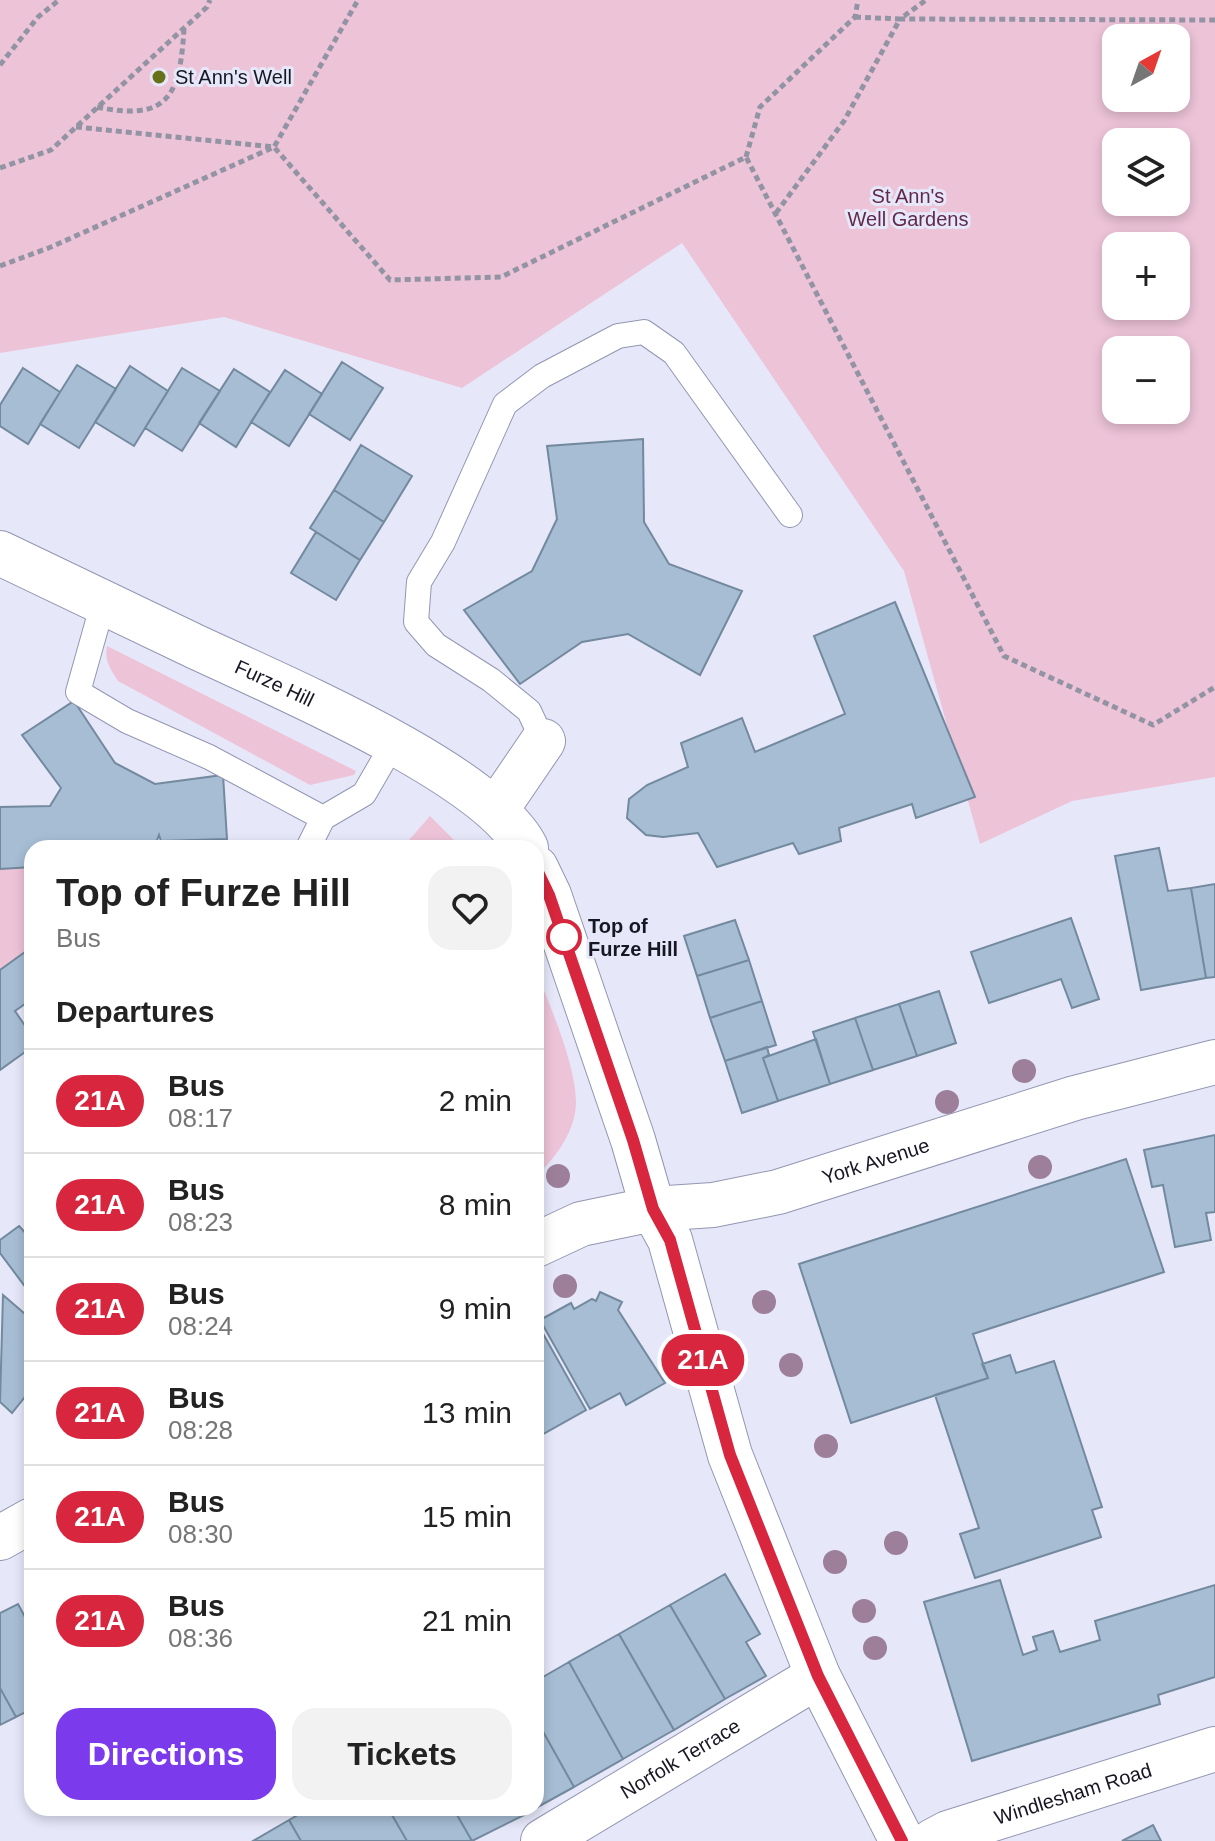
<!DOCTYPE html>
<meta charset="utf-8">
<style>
body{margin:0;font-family:Helvetica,sans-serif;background:#f2f2f2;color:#222;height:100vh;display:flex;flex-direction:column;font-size:30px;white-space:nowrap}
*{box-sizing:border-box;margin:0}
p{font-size:26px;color:#767676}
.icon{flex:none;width:44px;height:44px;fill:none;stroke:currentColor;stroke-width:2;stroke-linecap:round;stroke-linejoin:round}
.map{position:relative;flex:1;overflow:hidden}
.drawer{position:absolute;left:24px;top:840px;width:520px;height:976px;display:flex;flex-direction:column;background:#fff;border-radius:24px;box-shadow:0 4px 12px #0003}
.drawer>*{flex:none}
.badge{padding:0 16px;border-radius:26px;font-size:28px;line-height:52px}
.needle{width:52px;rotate:40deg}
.controls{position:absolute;left:1102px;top:24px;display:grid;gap:16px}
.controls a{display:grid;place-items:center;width:88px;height:88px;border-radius:16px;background:#fff;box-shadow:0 4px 12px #0003;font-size:40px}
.map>.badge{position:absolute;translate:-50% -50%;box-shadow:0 0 0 4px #fff}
h2{padding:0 32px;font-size:30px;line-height:72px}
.round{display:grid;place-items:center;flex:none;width:84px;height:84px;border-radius:24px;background:#f2f2f2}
.summary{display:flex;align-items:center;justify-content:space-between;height:136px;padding:0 32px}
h1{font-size:38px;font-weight:800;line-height:60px}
.action{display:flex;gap:16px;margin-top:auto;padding:16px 32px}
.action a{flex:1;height:92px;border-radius:24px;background:#7c3aed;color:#fff;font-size:32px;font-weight:800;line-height:92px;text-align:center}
.action a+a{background:#f2f2f2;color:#222}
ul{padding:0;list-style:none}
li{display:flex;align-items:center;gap:24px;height:104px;padding:0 32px;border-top:2px solid #e0e0e0}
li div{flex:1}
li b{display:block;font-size:30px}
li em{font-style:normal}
li .badge{min-width:88px;font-weight:700;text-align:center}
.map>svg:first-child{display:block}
.green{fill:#edc3d8;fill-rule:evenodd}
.building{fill:#a6bdd4;stroke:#73899e;stroke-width:2}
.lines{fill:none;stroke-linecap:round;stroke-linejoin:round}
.service-casing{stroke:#9396b1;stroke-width:26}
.minor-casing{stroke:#9396b1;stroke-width:46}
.path{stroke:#9294a3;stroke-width:5;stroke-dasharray:6 4;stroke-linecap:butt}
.service{stroke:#fff;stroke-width:24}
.minor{stroke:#fff;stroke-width:44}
.tree{fill:#9d7f99}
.line-casing{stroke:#fff;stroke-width:18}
.line{stroke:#d7263d;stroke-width:12}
.poi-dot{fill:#67711a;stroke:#e6e8fa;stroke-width:3}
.stop-dot{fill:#fff;stroke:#d7263d;stroke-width:4}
.labels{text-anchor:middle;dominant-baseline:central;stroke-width:6;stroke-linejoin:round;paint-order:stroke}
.poi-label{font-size:20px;fill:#161722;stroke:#e6e8fa;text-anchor:start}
.park-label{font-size:20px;fill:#62294a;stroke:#e6e8fa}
.street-label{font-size:20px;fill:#161722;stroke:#e6e8fa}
.stop-label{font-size:20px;font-weight:bold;fill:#161722;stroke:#e6e8fa;text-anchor:start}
</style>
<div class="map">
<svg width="1215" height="1841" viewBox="0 0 1215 1841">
<rect width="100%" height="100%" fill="#e6e8fa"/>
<!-- green -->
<path class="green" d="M0,0H1215V777L1072,801L980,844L904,571L682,243L462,388L224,317L0,353ZM1116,38H1176V98H1116ZM1116,142H1176V202H1116ZM1116,246H1176V306H1116ZM1116,350H1176V410H1116Z
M107,646L356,771L354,775L310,785L118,681C110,669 104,660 107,646Z
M430,816L462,848H402Z
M32,867V947L0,970V869Z
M536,971C550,1005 576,1066 576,1102C576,1130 556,1158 536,1176Z"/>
<!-- building -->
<path class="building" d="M342,362L383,388L350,440L309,414Z
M77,365L116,389L79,448L40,424Z
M130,366L168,391L134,446L95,422Z
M23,368L60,392L28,444L0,426V405Z
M182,368L220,391L182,451L145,428Z
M234,369L270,392L236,447L199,423Z
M285,370L322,394L289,446L251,422Z
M643,439L644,522L669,564L742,591L700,675L628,634L582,642L520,684L464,610L532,571L557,519L547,446Z
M361,445L412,476L384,522L334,490Z
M334,490L384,522L360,560L310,528Z
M316,532L360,560L336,600L291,573Z
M895,602L975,797L916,818L912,804L839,828L841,841L799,854L793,843L717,867L698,833L663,837L646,835L627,818L629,799L647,785L688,767L681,743L742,718L755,752L845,714L814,636Z
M74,701L115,763L155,784L223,775L227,839L161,841L159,835L154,848H32V867L0,869V807L50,806L61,788L22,735Z
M1159,848L1168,891L1191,888L1206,978L1141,990L1115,856Z
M1215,884V977L1206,978L1191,888Z
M1071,918L1099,999L1072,1008L1061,979L989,1003L971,952Z
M735,920L749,960L697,976L684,936Z
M32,947V999L15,1011L32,1036V1047L0,1070V970Z
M749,960L762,1001L710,1018L697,976Z
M939,991L956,1043L917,1056L899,1004Z
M762,1001L776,1045L725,1061L710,1018Z
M899,1004L917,1056L873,1070L855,1018Z
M855,1018L873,1070L830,1084L813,1032Z
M816,1039L830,1084L778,1101L763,1058Z
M767,1047L769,1055L763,1058L778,1101L742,1113L725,1061Z
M1215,1135V1212L1206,1213L1211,1240L1175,1247L1163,1185L1152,1187L1144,1150Z
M1126,1159L1164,1272L973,1334L988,1378L851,1423L799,1264Z
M19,1226L32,1240V1296L0,1253V1240Z
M600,1292L622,1302L618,1310L665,1383L626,1405L620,1393L590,1409L540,1320L571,1303L574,1309L592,1299L596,1301Z
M3,1295L32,1320V1372L26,1379L32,1388L12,1413L0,1402Z
M541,1330L586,1410L536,1438V1333Z
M1010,1355L1016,1373L1054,1361L1102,1507L1092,1510L1101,1537L975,1578L960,1534L979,1528L935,1395L988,1378L982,1364Z
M725,1574L760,1634L746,1642L766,1676L725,1699L670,1605Z
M1000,1580L1023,1655L1037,1650L1033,1637L1053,1631L1060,1652L1100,1640L1095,1621L1215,1585V1677L1158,1695L1160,1704L972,1761L924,1602Z
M18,1604L32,1630V1709L16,1717L0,1688V1613Z
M670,1605L725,1699L674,1730L619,1634Z
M619,1634L674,1730L623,1759L569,1662Z
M569,1662L623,1759L574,1787L536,1719V1681Z
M0,1688L16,1717L0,1725Z
M536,1719L574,1787L536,1808Z
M310,1808H388L407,1841H301L289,1820Z
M388,1808H453L472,1841H407Z
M453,1808H520L524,1815L472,1841Z
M289,1820L301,1841H253Z
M1153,1825L1161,1841H1122Z"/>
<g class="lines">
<!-- service casing -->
<g class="service-casing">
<path id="service" d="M103,603L78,692L127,721L209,757L323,818L364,794L393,744
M543,741L529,711L491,680L436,645L416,622L419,582L443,542L505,404L542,376L618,336L644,332L674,353L790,515
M308,848L323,818"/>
</g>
<!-- minor casing -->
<g class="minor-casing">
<g id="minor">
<path id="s1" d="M0,553C64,584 128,615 192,645C272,683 489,773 526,848"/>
<path d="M496,810L543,741"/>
<path d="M536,868L549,895L633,1140L653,1209L670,1240L730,1455L818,1676L902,1841"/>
<path id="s2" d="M536,1245L581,1224L653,1209L713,1205L778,1192L1075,1098L1215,1062"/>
<path d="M0,1538L32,1520"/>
<path id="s3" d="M543,1841L818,1676"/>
<path id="s4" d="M933,1841L948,1833L1215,1749"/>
</g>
</g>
<!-- path -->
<path class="path" d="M855,17L900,19L926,0
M0,65L38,17L59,0
M97,107C169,122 180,95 184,29
M76,127L274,147L358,0
M746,157L760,107L855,17L858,0
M0,168L51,150L207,7L210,0
M776,213L844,121L900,19L1215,20
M0,266L51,247L274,147L390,280L501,277L746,157L1004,656L1153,725L1215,687"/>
<!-- service -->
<use href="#service" class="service"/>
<!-- minor -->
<use href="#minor" class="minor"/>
</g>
<!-- trees -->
<g class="tree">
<circle cx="1024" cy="1071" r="12"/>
<circle cx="947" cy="1102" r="12"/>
<circle cx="1040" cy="1167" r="12"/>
<circle cx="558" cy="1176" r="12"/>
<circle cx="565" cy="1286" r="12"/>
<circle cx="764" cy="1302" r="12"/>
<circle cx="791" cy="1365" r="12"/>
<circle cx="826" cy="1446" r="12"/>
<circle cx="896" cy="1543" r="12"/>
<circle cx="835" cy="1562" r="12"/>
<circle cx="864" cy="1611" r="12"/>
<circle cx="875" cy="1648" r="12"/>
</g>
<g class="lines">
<!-- line casing -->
<g class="line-casing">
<path id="line" d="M536,868L549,895L633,1140L653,1209L670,1240L730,1455L818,1676L902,1841"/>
</g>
<!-- line -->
<use href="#line" class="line"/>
</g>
<!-- markers -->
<circle class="poi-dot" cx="159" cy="77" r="8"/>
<circle class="stop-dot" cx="564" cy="937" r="16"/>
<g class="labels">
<!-- poi labels -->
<g class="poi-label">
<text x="175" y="77">St Ann's Well</text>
</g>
<!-- park labels -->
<g class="park-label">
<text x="908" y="196">St Ann's<tspan x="908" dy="23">Well Gardens</tspan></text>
</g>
<!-- street labels -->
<g class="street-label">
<text stroke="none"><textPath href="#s1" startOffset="304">Furze Hill</textPath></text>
<text stroke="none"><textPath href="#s2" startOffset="352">York Avenue</textPath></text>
<text stroke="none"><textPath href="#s3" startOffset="160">Norfolk Terrace</textPath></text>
<text stroke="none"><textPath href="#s4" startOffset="148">Windlesham Road</textPath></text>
</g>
<!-- stop labels -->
<g class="stop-label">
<text x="588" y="926">Top of<tspan x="588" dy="23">Furze Hill</tspan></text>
</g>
</g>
</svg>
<div class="controls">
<a><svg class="needle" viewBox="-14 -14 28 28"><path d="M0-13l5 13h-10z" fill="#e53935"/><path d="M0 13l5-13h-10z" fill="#767676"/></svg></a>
<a><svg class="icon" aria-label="layers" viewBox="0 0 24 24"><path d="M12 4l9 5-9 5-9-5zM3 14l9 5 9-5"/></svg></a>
<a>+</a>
<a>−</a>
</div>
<b class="badge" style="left:703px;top:1360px;background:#d7263d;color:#fff">21A</b>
<section class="drawer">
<div class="summary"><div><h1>Top of Furze Hill</h1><p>Bus</p></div><a class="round"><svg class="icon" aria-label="heart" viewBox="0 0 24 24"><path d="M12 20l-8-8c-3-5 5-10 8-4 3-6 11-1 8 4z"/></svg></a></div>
<h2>Departures</h2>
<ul>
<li><span class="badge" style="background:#d7263d;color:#fff">21A</span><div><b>Bus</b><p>08:17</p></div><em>2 min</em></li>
<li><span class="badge" style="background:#d7263d;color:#fff">21A</span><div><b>Bus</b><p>08:23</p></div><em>8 min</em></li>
<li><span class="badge" style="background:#d7263d;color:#fff">21A</span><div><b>Bus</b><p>08:24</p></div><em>9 min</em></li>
<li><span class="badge" style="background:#d7263d;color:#fff">21A</span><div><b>Bus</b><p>08:28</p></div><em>13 min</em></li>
<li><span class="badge" style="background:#d7263d;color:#fff">21A</span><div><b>Bus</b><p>08:30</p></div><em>15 min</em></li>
<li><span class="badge" style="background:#d7263d;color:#fff">21A</span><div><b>Bus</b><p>08:36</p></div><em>21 min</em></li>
</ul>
<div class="action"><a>Directions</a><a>Tickets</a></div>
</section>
</div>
